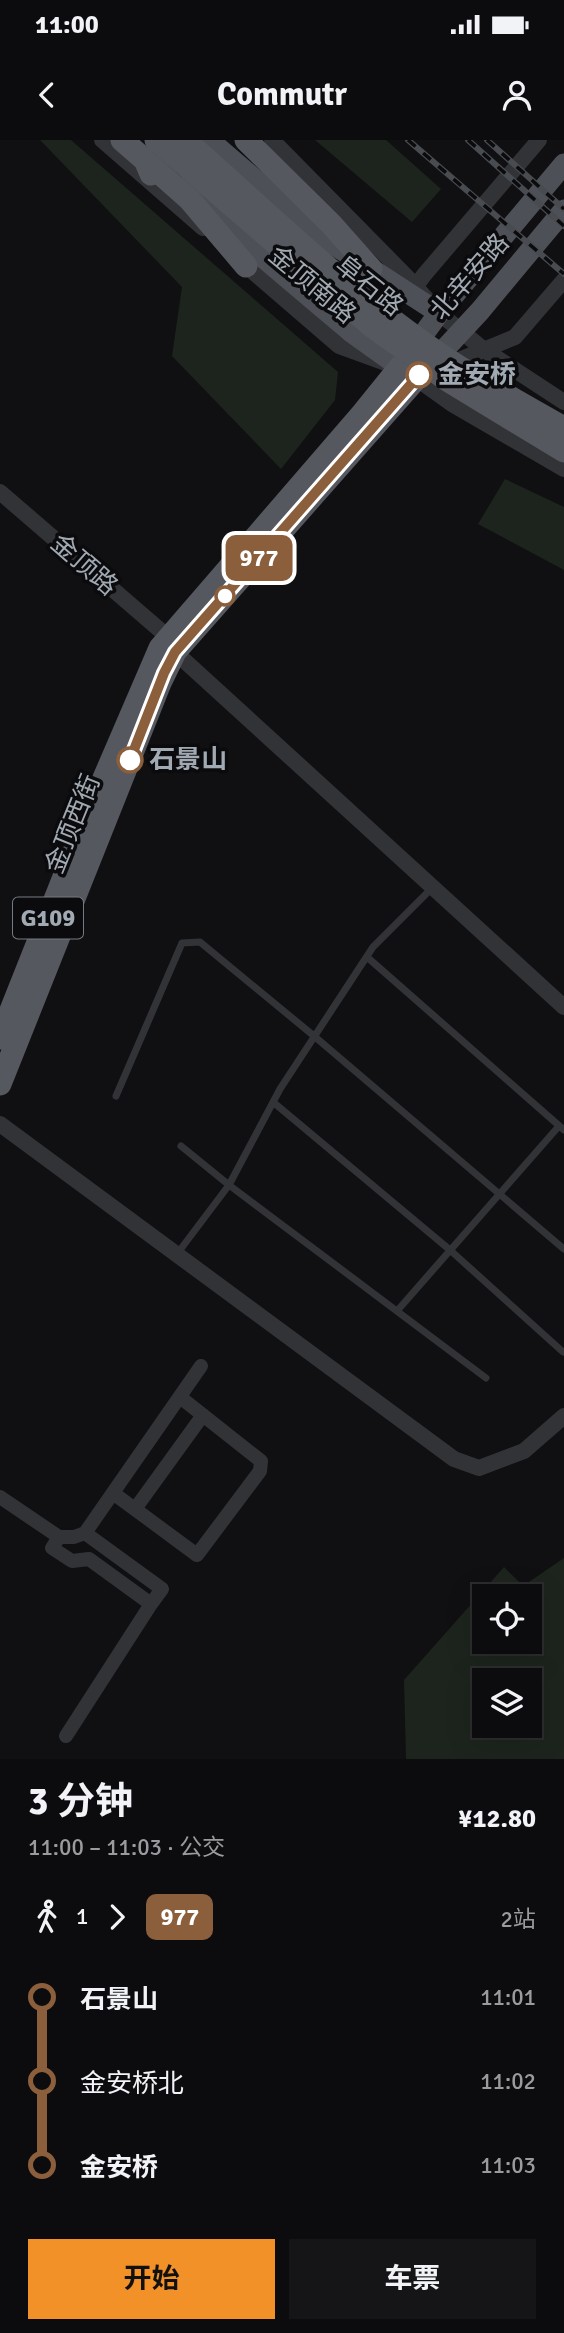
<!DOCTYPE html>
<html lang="zh">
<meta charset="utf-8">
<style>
body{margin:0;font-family:Signika,"Noto Sans SC",sans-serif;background:#151517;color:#f1f3f6;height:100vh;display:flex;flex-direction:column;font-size:26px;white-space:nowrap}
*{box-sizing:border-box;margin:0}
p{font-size:23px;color:#9a9b9e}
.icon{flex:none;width:38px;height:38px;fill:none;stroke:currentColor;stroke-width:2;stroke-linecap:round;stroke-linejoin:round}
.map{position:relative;height:1619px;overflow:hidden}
.sheet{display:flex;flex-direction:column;background:#0c0c0e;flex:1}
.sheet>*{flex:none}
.badge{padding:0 14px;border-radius:10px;font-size:24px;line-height:46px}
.buttons{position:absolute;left:472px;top:1444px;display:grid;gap:14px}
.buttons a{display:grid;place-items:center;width:70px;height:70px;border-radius:0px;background:#0c0c0e;box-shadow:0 7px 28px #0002,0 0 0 2px #2c2c2e;font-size:35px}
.map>.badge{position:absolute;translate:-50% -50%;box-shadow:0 0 0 4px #fff}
.legs{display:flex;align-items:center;gap:10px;height:77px;padding:0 28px;font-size:23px}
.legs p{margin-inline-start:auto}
.summary{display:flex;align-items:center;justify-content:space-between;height:119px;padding:0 28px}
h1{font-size:38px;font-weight:700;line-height:52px}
.cta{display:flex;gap:14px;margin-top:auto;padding:14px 28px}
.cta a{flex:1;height:80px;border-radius:0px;background:#f29127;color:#111;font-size:28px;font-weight:700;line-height:80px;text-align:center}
.cta a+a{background:#151517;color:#f1f3f6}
ul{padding:0 28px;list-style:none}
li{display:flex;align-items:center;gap:24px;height:84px;font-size:26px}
li i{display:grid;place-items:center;width:10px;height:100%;margin:0 9px;background:currentColor}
li i::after{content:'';width:18px;height:18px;margin:-9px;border:5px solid;border-radius:50%;background:#0c0c0e}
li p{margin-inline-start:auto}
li:first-child i{background:linear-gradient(#0000 50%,currentColor 0)}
li:last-child i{background:linear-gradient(currentColor 50%,#0000 0)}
.status{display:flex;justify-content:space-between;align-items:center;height:49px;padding:0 35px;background:#0c0c0e;direction:ltr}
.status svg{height:19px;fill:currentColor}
header{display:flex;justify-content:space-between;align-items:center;height:91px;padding:0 28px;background:#0c0c0e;font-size:32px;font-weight:700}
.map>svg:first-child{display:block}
.green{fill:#1d241d;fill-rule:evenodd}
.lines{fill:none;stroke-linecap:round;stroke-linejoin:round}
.service{stroke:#313337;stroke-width:7}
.minor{stroke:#313337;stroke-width:14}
.tertiary{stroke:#313337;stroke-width:16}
.primary{stroke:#4d5056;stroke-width:21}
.trunk{stroke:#55585f;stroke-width:23}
.rail-casing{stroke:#484b50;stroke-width:6}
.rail{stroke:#0b0b0d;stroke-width:3.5;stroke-dasharray:10;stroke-linecap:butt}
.trunk-bridge{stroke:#55585f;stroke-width:23}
.line-1-casing{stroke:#fff;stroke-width:16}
.line-1{stroke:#8b5e3c;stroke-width:10}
.stop-1-dot{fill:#fff;stroke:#8b5e3c;stroke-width:3.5}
.labels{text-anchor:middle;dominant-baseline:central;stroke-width:7;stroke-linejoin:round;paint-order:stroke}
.shield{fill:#0b0b0d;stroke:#747a81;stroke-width:2}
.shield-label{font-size:24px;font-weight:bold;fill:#a1a9b3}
.street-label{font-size:26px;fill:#a1a9b3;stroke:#0b0b0d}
.stop-label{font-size:26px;font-weight:bold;fill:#a1a9b3;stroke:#0b0b0d;text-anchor:start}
</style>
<div class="status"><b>11:00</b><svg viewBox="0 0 49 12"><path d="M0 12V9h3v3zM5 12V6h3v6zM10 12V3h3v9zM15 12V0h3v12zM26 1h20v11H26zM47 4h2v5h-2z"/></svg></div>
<header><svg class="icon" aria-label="back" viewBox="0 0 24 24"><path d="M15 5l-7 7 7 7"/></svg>Commutr<svg class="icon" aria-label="person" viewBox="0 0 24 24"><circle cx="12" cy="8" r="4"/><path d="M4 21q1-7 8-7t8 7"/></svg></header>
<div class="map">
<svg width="564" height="1619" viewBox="0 0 564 1619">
<rect width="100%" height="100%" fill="#101012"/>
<!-- green -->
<path class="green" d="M40,0H71L338,232L335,260L281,329L172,216L182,147Z
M315,0H386L441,49L412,82Z
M505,339L564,367V430L478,384Z
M564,1418V1619H406L404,1540L504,1427L523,1446ZM530,1456V1502H485V1456ZM530,1540V1586H485V1540Z"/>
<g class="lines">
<!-- service -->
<path class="service" d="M367,817L564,990
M116,956L182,803L200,802L314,896L564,1109
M273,962L450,1110L563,1212
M181,1006L229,1045L486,1238
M177,1114L229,1045L280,949L373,807L433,747
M397,1171L559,986"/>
<!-- minor -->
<path class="minor" d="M113,1353L197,1415L260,1331L261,1321L180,1257
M0,1357L59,1397H74L85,1393L201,1226
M135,1369L203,1275
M59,1397L52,1408L72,1421L89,1419L151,1464L162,1449L85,1393
M66,1596L151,1464"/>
<!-- tertiary -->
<path class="tertiary" d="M102,0L203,88
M272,0L408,138L439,173L483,209L564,262
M238,119L339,206L383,222
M413,155L416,146L424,135L539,0
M447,225L515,197L564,140
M410,234L452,264L564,329
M0,352L168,497
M175,512L564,867
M0,984L454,1319L479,1328L524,1311L564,1276"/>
<!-- primary -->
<path class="primary" d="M209,0L322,97L439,173
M191,41L252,108L351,192L400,227
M409,214L439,173L564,24
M428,227L480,171L564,70"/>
<!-- trunk -->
<path class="trunk" d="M122,0L145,20L151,34
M246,0L331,84L371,129
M145,20L190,60L246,126
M0,898L95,659L160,508L362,274L400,227
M0,944L160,543L175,512L416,239"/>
<!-- rail casing -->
<g class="rail-casing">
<path id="rail" d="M408,0L564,134
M468,0L564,86
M487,0L564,69"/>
</g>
<!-- rail -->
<use href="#rail" class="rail"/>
<!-- trunk-bridge -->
<path class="trunk-bridge" d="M156,0L374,188L447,240L564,311
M185,0C269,74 351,155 444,217C483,243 524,265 564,288"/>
</g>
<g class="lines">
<!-- line-1 casing -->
<g class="line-1-casing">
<path id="line-1" d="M130,620L164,533L175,512L419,235"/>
</g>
<!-- line-1 -->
<use href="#line-1" class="line-1"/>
</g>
<!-- markers -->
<g class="stop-1-dot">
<circle cx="419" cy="235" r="12"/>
<circle cx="225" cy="456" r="9"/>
<circle cx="130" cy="620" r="12"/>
</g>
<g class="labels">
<!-- shield labels -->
<rect class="shield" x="13" y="757.5" width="70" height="41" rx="5"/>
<g class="shield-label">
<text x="48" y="778">G109</text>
</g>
<!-- street labels -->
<g class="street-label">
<text transform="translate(470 137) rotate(-49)">北辛安路</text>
<text transform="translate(312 145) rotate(40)">金顶南路</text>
<text transform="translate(369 146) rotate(39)">阜石路</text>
<text transform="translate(84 425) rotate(41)">金顶路</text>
<text transform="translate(73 684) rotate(-68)">金顶西街</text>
</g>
<!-- stop labels -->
<g class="stop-label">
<text x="438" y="235">金安桥</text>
<text x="149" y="620">石景山</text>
</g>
</g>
</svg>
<div class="buttons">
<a><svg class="icon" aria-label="locate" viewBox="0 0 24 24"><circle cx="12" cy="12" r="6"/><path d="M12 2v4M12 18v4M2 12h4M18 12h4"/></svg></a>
<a><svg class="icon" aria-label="layers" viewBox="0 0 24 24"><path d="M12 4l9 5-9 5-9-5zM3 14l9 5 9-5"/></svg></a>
</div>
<b class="badge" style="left:259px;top:418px;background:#8b5e3c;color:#fff">977</b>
</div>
<section class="sheet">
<div class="summary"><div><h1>3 分钟</h1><p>11:00 – 11:03 · 公交</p></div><b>¥12.80</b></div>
<div class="legs"><svg class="icon" aria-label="walk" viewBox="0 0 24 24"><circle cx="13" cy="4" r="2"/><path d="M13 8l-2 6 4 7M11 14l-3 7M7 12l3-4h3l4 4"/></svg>1<svg class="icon" aria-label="forward" viewBox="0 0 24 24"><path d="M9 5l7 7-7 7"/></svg><b class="badge" style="background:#8b5e3c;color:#fff">977</b><p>2站</p></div>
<ul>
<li><i style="color:#8b5e3c"></i><b>石景山</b><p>11:01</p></li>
<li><i style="color:#8b5e3c"></i><span>金安桥北</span><p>11:02</p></li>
<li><i style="color:#8b5e3c"></i><b>金安桥</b><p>11:03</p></li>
</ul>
<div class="cta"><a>开始</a><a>车票</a></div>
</section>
